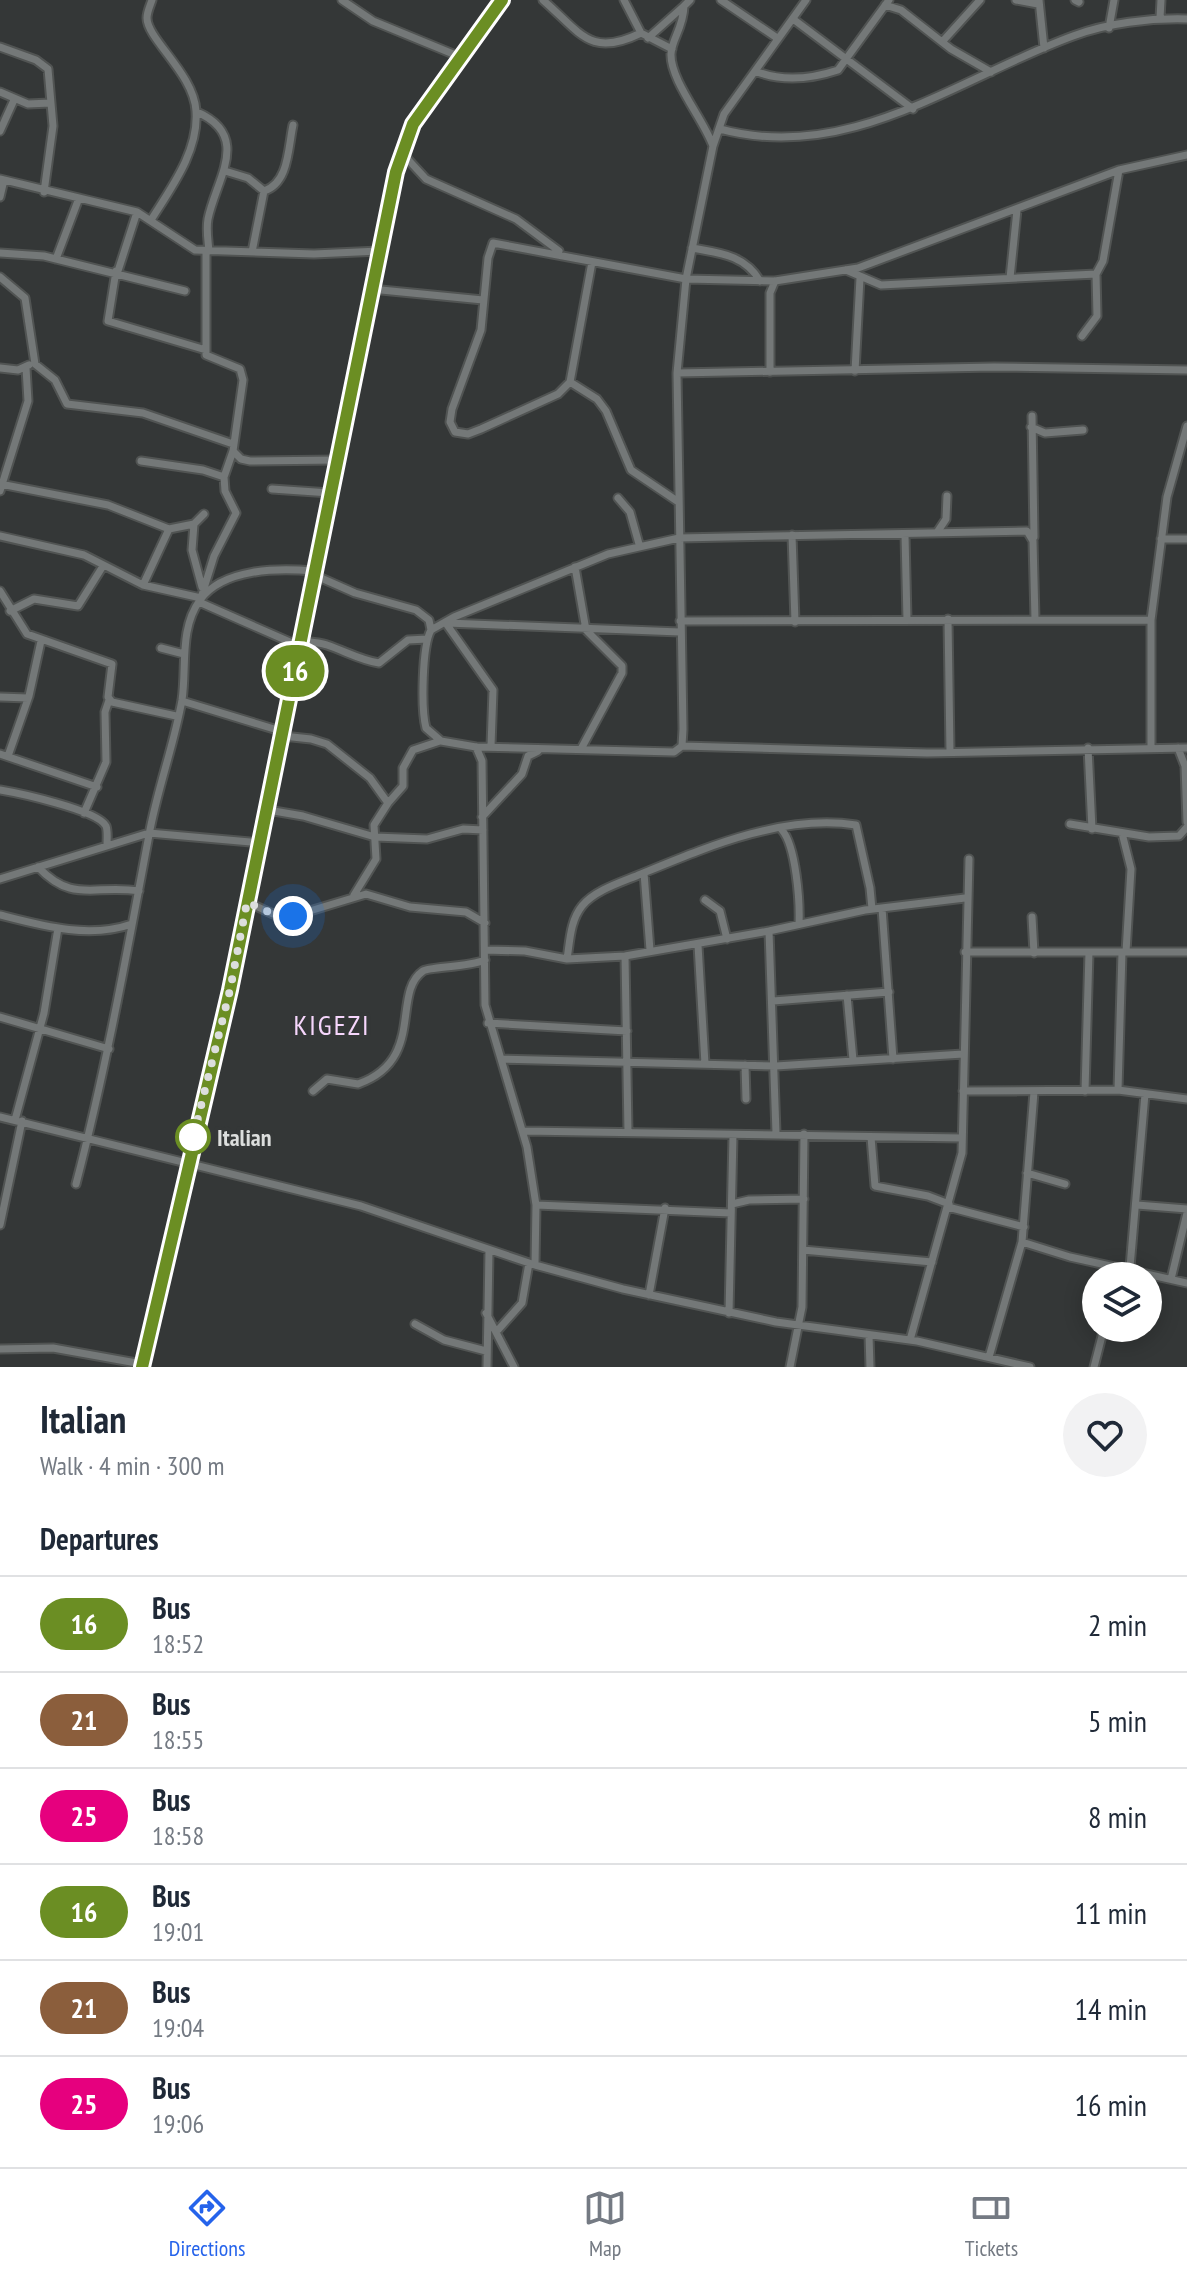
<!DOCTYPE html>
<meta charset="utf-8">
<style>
body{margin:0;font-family:"PT Sans Narrow",sans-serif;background:#f2f2f3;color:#1f2937;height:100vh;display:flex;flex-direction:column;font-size:30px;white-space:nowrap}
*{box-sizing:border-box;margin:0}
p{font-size:26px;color:#747a83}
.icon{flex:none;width:44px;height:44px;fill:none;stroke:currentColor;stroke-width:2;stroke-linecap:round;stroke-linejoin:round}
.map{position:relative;height:1367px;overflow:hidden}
.details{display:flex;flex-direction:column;background:#fff;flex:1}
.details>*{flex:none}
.badge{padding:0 16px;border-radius:26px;font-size:28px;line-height:52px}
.tools{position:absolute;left:1082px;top:1262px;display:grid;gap:16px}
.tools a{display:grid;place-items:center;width:80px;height:80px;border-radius:50%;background:#fff;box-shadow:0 4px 20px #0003;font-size:40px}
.you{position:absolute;width:40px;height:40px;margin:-20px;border:6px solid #fff;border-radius:50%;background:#1a73e8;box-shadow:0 0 0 12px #1a73e833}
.map>.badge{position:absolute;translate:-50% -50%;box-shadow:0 0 0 4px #fff}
h2{padding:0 40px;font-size:30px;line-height:72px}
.round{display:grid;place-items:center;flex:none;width:84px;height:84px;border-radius:42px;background:#f2f2f3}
.summary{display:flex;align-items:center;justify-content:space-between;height:136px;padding:0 40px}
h1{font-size:38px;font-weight:600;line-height:60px}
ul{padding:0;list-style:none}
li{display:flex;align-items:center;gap:24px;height:96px;padding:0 40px;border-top:2px solid #e0e1e3}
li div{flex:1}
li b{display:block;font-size:30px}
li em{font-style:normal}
li .badge{min-width:88px;font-weight:700;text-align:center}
.tabs{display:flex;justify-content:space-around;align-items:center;height:112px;border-top:2px solid #e0e1e3;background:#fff;font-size:22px;color:#747a83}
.tabs a{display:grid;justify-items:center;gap:4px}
.tabs .active{color:#2563eb}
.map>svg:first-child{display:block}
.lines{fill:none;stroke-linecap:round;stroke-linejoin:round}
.minor-casing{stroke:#515453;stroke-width:11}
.major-casing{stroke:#515453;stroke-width:13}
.minor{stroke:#747878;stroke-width:7}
.major{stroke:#519c97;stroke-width:9}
.line-casing{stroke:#fff;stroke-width:18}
.line{stroke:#6b8e23;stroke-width:12}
.walk{stroke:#dcdedd;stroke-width:8;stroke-dasharray:0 14.4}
.stop-dot{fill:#fff;stroke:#6b8e23;stroke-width:4}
.labels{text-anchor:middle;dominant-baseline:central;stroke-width:8;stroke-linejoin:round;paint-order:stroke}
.stop-label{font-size:24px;font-weight:bold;fill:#dcdedd;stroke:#343737;text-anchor:start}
.quarter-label{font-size:28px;letter-spacing:2px;fill:#f6d6fc;stroke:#343737}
</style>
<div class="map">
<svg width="1187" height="1367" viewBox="0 0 1187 1367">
<rect width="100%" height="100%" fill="#343737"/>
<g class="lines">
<!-- minor casing -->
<g class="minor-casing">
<path id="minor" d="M342,0L373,21L463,58
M543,0C581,33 590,58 641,33
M624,0L641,33L672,49
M690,0L684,6C683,29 672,38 671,54C670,80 704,120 713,146
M721,0L777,38
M806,0L724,114L713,146L686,279L677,373L683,729L682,746L674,752L476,747L441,741L426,728C421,709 422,646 431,630L454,617L608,554L679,538L1027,531L1033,541L1035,619
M1016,0L1038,4
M1039,0L1044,48
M1075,0L1079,2
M885,5L901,10L951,49L991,72
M1160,18L1161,0
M793,19L913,109
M1109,28L1114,0
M648,38L684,6
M942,42L980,0
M0,47L36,60L48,69L53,126L44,192
M755,71C782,82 811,79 838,70L889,0
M0,92L28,104L50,103
M197,112C252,136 216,179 208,219C206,230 208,240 209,251
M720,129C849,164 958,78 1073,36C1107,23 1150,18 1187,19
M0,131L14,100
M402,153L426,179L516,219L559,251
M225,171L248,178L264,191L252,252
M0,179L137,212L195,250L314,254L379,251
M264,191C289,183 288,148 293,125
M0,197L4,180
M151,220C171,188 199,151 196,111C194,74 147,39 147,18C147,12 150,6 152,0
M692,248C720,253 745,255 760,281
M0,253L44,256L185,291
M56,259L79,198
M592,262L570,382L558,394L481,429L468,434L455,432L450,422L452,409L481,330L488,258L493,243L686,279L775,281L858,268L1119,170L1187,155
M846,270L881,285L1096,274L1103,261L1119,170
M116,271L108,321L206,350
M118,271L137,212
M0,277L25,298L35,364L55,380L67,404L143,413L233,444
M1010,278L1017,210
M371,289L483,300
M1082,336L1097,316L1096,274
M0,368L18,370L29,365
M855,371L860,278
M770,372V293L775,281
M677,373L994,367L1187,370
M570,382L597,399L606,411L631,470L677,501
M1032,416L1034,537
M1031,427L1045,433L1083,430
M233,451L241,459L250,461L336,460
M141,461L203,470L224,477
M0,484L108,505L169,529L194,524L204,514
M272,489L330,493
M0,491L28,401L26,368
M618,498L630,512L639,544
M194,524L192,550L202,587
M938,531L946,519L947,496
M792,535L795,622
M905,535L907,620
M0,536L84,555L143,585L201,598L214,556L236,513L225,491L224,477L233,451L243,380L240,369L206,355V251
M1161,539H1187
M575,567L586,630L622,666V673L581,749
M312,574L355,593L416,610L429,620L431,630
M143,585L169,529
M0,591L27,634L112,664L108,697L112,702L176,716
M199,602L299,646
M10,611L34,599L78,606L103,566
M948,619L950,752
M680,621L1151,620
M445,622L493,690L491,746
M447,623L680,632
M301,640C310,643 319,642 327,645C345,651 360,660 379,663L408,640L427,639
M161,648L184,654
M0,697L28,698
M182,701L284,732
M283,736L311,739L327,744L370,778L388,803L403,786V768L413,750L440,741
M682,746L927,753L1187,748
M476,747L482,761L485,1005L527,1147L536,1205L535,1265
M1151,747V620L1167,497L1187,426
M1088,748L1092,829
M1178,748L1185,766L1187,822
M0,754L97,787
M8,756L29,696L41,641
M0,790C18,793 98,810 106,826C108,831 107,839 107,845
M268,810L303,816L375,837L427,839L463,829L483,830
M84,813L106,762L105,712L109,700
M482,817L522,774L528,756L538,751
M1070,824L1149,837L1179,836L1187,827
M782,830C796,846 800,902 799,924
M1122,833L1131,869L1126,952
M38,867C73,904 94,884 139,891
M644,873L650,950
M0,879L149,833L261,843
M354,895L376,859L374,825L388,803
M705,900L720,911L727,939
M247,902L273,914L293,916L366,894L410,907L466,912L485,923
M882,908L893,1059
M0,915C43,926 89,939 132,924
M1032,917L1034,953
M769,931L776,1133
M698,945L705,1064
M485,950L525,951L567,959L625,956L769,931L865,910L965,898
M965,952H1187
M625,956L628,1132
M567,959C570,941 570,921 582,906C595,890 622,882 641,874C707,847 783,814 856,825L870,888L872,909
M847,995L853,1060
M773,1001L889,992
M0,1017L109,1049
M488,1023L627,1031
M501,1059L776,1066L963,1054
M745,1065L746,1099
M1118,1090L1122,952
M313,1091L327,1079L358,1084C426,1060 391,993 423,971C429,967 469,967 485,960
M963,1091L1118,1090L1187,1099
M1085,1091L1089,952
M0,1117L361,1206L535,1265L623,1289L776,1322L917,1341L1030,1367
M15,1120L44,1013L58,928
M524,1131L962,1138
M871,1137L875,1186L928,1196L949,1204
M1027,1173L1065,1184
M76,1184C106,1069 127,952 149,835C157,790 174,745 182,700C187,667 179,629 200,600C223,568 279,568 313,571
M732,1204L749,1200L804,1199
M536,1205L731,1213
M1137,1205L1187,1209
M948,1207L1024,1227
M0,1225L22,1121
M1022,1242L1070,1257L1187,1283
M803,1250L932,1262
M1130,1267L1145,1094
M1171,1279L1187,1213
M649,1295L665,1208
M486,1313L514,1367
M729,1313L733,1135
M415,1324L444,1340L486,1351
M498,1330L522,1303L529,1263
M869,1335L870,1367
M910,1340L962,1153L969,859
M0,1349L53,1348L142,1364
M989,1357L1022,1242L1034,1092
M487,1367L489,1251
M790,1367L802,1307L804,1134
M1094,1367L1104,1328"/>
</g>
<!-- major casing -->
<g class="major-casing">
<path id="major" d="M142,1367L230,990L396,172L413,124L502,0"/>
</g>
<!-- minor -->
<use href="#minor" class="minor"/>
<!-- major -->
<use href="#major" class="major"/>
</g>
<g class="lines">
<!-- line casing -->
<g class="line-casing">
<path id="line" d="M142,1367L230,990L396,172L413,124L502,0"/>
</g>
<!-- line -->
<use href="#line" class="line"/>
<!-- walk -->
<path class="walk" d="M193,1137L192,1142L230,990L247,902L273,914L293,916"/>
</g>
<!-- markers -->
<circle class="stop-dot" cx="193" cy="1137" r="16"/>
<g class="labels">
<!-- stop labels -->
<g class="stop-label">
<text x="217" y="1137">Italian</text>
</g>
<!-- quarter labels -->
<g class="quarter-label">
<text x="332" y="1024">KIGEZI</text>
</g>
</g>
</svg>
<div class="tools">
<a><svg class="icon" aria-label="layers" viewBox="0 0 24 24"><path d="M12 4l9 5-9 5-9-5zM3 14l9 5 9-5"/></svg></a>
</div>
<div class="you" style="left:293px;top:916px"></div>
<b class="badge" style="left:295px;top:671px;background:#6b8e23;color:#fff">16</b>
</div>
<section class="details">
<div class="summary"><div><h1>Italian</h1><p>Walk · 4 min · 300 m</p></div><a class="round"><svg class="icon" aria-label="heart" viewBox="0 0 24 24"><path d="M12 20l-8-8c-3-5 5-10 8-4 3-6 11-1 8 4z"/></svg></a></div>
<h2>Departures</h2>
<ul>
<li><span class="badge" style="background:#6b8e23;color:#fff">16</span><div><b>Bus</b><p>18:52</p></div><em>2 min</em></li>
<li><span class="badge" style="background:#8b5e3c;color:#fff">21</span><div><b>Bus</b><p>18:55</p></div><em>5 min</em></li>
<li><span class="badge" style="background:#e6007e;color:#fff">25</span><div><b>Bus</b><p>18:58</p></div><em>8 min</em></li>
<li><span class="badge" style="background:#6b8e23;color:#fff">16</span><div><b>Bus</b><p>19:01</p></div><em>11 min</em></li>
<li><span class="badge" style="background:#8b5e3c;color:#fff">21</span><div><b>Bus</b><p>19:04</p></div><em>14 min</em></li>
<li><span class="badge" style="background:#e6007e;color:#fff">25</span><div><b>Bus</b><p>19:06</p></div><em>16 min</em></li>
</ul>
</section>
<nav class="tabs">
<a class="active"><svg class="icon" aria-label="directions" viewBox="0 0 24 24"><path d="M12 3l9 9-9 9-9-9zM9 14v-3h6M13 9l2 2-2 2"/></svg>Directions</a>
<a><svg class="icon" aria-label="map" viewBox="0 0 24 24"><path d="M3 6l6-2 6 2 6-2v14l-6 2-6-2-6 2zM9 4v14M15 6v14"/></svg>Map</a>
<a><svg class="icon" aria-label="tickets" viewBox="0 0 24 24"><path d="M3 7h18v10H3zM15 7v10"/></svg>Tickets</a>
</nav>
